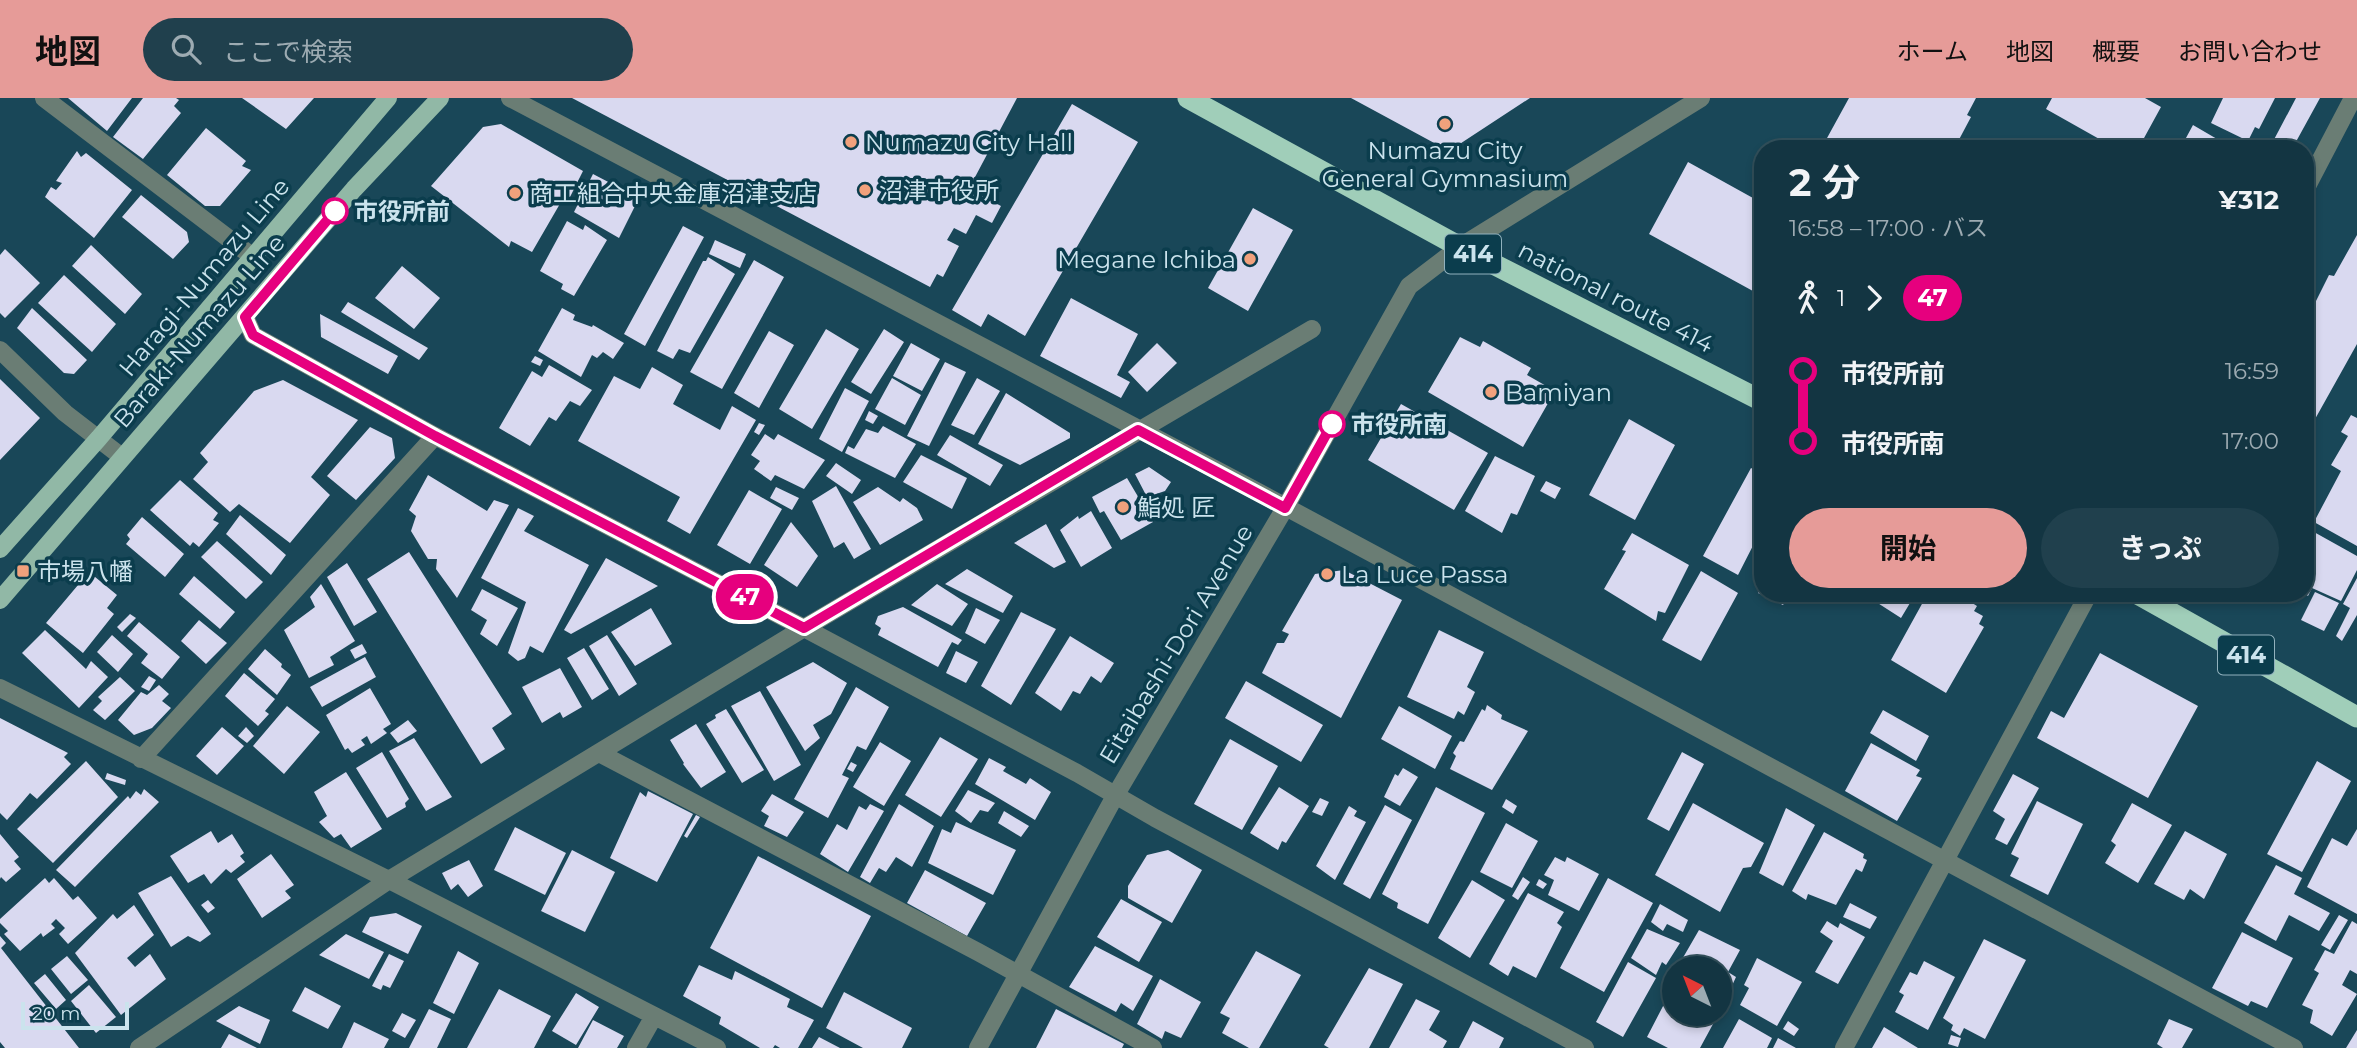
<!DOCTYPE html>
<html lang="ja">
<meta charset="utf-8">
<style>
body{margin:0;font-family:Montserrat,"Noto Sans JP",sans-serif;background:#20404d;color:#f1f3f6;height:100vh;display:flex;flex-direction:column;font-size:26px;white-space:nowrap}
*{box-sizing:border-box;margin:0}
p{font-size:23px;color:#9dabb2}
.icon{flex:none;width:38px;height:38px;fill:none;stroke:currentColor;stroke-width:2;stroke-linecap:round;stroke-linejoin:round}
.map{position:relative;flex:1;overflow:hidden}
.panel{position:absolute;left:1754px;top:42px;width:560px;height:462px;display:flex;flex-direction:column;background:#133542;border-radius:28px;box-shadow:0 4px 10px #0003,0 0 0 2px #32505b}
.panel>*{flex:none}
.badge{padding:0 14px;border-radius:23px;font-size:24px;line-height:46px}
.needle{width:46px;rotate:318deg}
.buttons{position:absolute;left:1662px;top:858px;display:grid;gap:14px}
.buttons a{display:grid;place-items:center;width:70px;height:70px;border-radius:50%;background:#133542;box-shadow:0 4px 10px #0003,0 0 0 2px #32505b;font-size:35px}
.scale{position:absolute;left:21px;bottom:18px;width:108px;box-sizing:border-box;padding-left:7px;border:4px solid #cbe3ed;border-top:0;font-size:19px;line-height:24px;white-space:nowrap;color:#cbe3ed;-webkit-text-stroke:5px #0b3d4d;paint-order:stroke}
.map>.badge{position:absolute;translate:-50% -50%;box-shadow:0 0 0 4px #fff}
.legs{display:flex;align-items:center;gap:10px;height:77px;padding:0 35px;font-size:23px}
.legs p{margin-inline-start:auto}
.overview{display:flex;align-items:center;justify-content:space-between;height:119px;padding:0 35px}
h1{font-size:38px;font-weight:700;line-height:52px}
.primary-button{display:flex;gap:14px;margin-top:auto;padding:14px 35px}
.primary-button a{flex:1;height:80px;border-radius:42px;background:#e69b98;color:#111;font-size:28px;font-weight:700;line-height:80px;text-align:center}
.primary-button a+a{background:#20404d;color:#f1f3f6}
ul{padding:0 35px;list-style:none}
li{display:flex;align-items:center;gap:24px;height:70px;font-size:26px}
li i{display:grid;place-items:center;width:10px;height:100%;margin:0 9px;background:currentColor}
li i::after{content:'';width:18px;height:18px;margin:-9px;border:5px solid;border-radius:50%;background:#133542}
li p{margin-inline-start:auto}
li:first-child i{background:linear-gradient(#0000 50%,currentColor 0)}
li:last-child i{background:linear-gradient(currentColor 50%,#0000 0)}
header{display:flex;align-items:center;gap:42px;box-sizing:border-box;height:98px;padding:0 35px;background:#e69b98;color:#111}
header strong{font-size:33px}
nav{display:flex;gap:38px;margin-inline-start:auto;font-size:24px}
.search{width:490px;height:63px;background:#20404d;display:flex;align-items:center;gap:18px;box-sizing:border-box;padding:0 24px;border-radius:38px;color:#9dabb2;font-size:26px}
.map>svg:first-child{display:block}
.building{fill:#d9d9f0}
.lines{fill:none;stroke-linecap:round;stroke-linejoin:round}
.minor{stroke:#6a7d74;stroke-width:18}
.major{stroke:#91b8a6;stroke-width:18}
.highway{stroke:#a0ceb9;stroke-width:21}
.line-1-casing{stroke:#fff;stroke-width:16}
.line-1{stroke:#e6007e;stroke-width:10}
.poi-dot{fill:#f1a17c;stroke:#0b3d4d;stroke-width:2.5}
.stop-1-dot{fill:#fff;stroke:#e6007e;stroke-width:3.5}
.labels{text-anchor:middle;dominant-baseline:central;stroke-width:7;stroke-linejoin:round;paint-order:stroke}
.shield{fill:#0b3d4d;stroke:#91b1bd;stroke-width:2}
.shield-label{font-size:23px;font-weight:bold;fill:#cbe3ed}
.poi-label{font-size:24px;fill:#cbe3ed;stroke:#0b3d4d;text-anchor:start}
.stop-label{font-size:24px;font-weight:bold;fill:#cbe3ed;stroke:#0b3d4d;text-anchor:start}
.street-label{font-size:24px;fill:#cbe3ed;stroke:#0b3d4d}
</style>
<header>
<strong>地図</strong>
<div class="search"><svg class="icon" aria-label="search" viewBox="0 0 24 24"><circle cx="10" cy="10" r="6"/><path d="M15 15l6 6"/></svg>ここで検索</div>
<nav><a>ホーム</a><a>地図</a><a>概要</a><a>お問い合わせ</a></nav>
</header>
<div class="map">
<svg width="2357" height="950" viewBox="0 0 2357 950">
<rect width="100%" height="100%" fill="#194758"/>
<!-- building -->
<path class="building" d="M68,0H132L107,33Z
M143,0H176L179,2L174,8L181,15L143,61L113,39Z
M242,0H314L286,31Z
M572,0H1017L974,81L986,87L980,97L1001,108L992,125L976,117L966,136L954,130L947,142L959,148L943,179L937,176L930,189Z
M1351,0H1530L1449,53Z
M1849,0H1976L1967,17L1971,19L1954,51H1821Z
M2052,0H2145L2161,9L2138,51H2117L2046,11Z
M2223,0H2275L2259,31L2255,29L2248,43L2211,25Z
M2296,0H2320L2292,51H2269Z
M1072,6L1138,44L1025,238L988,216L981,229L952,212Z
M501,26L583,73L567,105L561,104L532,154L511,143L509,149L431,88L483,29Z
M2193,27L2217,41L2211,51H2180Z
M206,30L246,63L242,68L251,72L220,108H205L167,77Z
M77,53L81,59L86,55L132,92L94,140L45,99L51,89L56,92L62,85L56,83Z
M1688,64L1762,105V198L1649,136Z
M593,76L639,100L619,140L574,114Z
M141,97L187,134L189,144L173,161L122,119Z
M1253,110L1293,132L1248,213L1208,190Z
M567,123L583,132L585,127L607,142L574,198L561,191L563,186L540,173Z
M683,128L704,139L645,248L624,236Z
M2357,137V246L2305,339V225L2329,177L2334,178Z
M715,142L746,156L740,170L709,156Z
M91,147L142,196L125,216L72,168Z
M5,151L40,185L5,220L0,215V157Z
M708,159L735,176L690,255L679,251L673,261L657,253L703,163H706Z
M754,162L784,179L722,291L690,274Z
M402,168L440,200L414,231L375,200Z
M64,177L116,226L92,254L38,205Z
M1071,200L1138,236L1117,277L1130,284L1121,300L1040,258Z
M348,204L428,250L419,262L341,214Z
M32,210L87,262L74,276L64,275L17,230Z
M562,210L575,217L573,222L592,229L593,227L624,245L613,261L603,254L597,260L592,257L581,279L538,253Z
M320,216L398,258L388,276L321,239Z
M826,231L859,251L812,331L779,311Z
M884,231L904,244L871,296L851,284Z
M769,233L794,247L759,310L734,295Z
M1460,239L1480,249L1483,243L1531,270L1527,277L1555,293L1523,349L1428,294Z
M911,245L940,261L922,293L893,278Z
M1157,245L1177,265L1147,294L1128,274Z
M535,258L543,262L540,268L531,264Z
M945,264L966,274L929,348L907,338Z
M549,267L592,292L580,308L570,303L556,323L549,319L530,348L499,330L532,273L542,279Z
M652,269L683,287L673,306L720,332L732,308L756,322L690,436L667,423L680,399L578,343L614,278L640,291Z
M892,280L921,297L905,327L875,311Z
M977,280L1000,293L974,337L951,327Z
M0,281L40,320L0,362Z
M283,282L358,322L311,379L330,397L290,445L239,406L230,414L193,381L208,364L200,355L254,293Z
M845,290L869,303L842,354L819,341Z
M1006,295L1070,335V340L1020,367L978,346Z
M1401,306L1488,355L1454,412L1368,362Z
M869,313L878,318L873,326L865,322Z
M2351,317L2357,320V448L2314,424L2341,373L2331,367L2348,338L2341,334Z
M1629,321L1675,347L1635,422L1589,397Z
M759,325L765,327L759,337L754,334Z
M883,328L916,346L895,380L845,355L848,348L854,351L866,331L878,335Z
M370,329L392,340L395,360L356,402L327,378Z
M765,336L774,342L778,336L825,362L804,391L775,377L771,383L754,371L760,363L751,357Z
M950,337L1003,367L990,388L937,357Z
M921,357L967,380L952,411L903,384Z
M1495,358L1535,378L1517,417L1511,415L1502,435L1465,413Z
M836,365L861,382L852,396L826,378Z
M1149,369L1171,384L1165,393L1147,399L1135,376Z
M1751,370L1762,376V430L1738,477L1703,458Z
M428,377L487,413L494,402L509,407L457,500L436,471L437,461H428L411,433L416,418L409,412Z
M1127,380L1153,424L1121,442L1104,413L1100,415L1092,399Z
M180,382L218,415L213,422L219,425L199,449L193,444L190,448L150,412Z
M1546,383L1561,390L1555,401L1540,393Z
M836,388L871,451L854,461L844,444L834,450L812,403Z
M776,389L799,400L792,412L770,400Z
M878,389L900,404L903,400L917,410L923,422L880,447L853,404Z
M749,392L782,411L750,466L717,447Z
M518,410L534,418L524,433L589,467L543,555L530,548L525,560L518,563L508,555L526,504L481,480Z
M1091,413L1112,450L1081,469L1060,432L1078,418L1079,421Z
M240,417L286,457L271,477L226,436Z
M142,419L184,456L165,479L126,446L130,441L127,437Z
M791,424L818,458L797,489L764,467Z
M1046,426L1066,464L1054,470L1014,445Z
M2305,429L2357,458V472L2341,503L2312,490L2308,498L2305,496Z
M1632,435L1689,467L1665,515L1658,513L1656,523L1604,491L1626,453L1622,452Z
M217,443L263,484L246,501L201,459Z
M1762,448V465L1755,461Z
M409,454L512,616L492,630L505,651L481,666L367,481Z
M606,460L658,488L571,536L564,532Z
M347,465L377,514L354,528L327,479Z
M967,471L1013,498L1003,515L945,486Z
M1344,472L1402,502L1341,620L1262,575L1277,545H1284L1289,536L1282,533L1315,476Z
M1701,473L1738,495L1701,563L1662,542Z
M89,474L117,497L107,510L114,516L83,555L46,525Z
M194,478L235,514L220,531L179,496Z
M2357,480V517L2342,543L2336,538L2350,510L2343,506Z
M321,486L355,543L330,559L334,567L309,580L284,532L315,509L310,499Z
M937,486L968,506L952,528L911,507Z
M1762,487V495H1790L1783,507L1758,495Z
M482,491L518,510L497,548L480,536L487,522L471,512Z
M2315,494L2339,505L2324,533L2301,522Z
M1877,495H1916L1901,520L1873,502Z
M1928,495H1956L1977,508L1974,513L1983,518L1979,526L1984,529L1946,595L1891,562Z
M903,509L962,542L958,547L952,544L938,569L878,537L881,530L875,526L878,518Z
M651,510L672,546L635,568L611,534Z
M976,510L1000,522L985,546L965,535Z
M1021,514L1056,531L1011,607L981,588Z
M130,516L136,520L122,534L117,529Z
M199,522L227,545L206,566L181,543Z
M139,524L180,559L162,581L141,565L148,556L127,538Z
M45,532L86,571L91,563L108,579L79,610L22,555Z
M1439,532L1484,554L1467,589L1475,594L1464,617L1458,613L1454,621L1407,599Z
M112,537L133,556L118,574L97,554Z
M607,537L637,586L619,598L589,548Z
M1070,538L1114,565L1101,585L1091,578L1080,596L1073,593L1061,613L1035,595Z
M362,546L367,555L355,561L350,552Z
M584,550L609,591L592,602L567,560Z
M265,551L282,566L281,569L291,577L277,597L248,571Z
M956,553L978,564L966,585L946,575Z
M2100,555L2198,608L2148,700L2037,640L2051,613L2064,620Z
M365,559L376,579L322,609L310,589Z
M813,564L847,585L831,616L813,627L820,640L805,653L766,589Z
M560,570L582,609L563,620L560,614L542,625L522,589Z
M244,575L275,601L265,613L269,616L258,628L225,598Z
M149,578L156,582L149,593L141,589Z
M120,579L135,593L105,622L93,612L102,603L98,599Z
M1246,583L1323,627L1301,664L1225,620Z
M159,587L169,596L162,603L171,610L152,630L134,637L118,622L141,594L147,597Z
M856,589L889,609L866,652L857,648L842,677L849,680L828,720L794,701Z
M370,590L391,626L383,631L387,635L371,646L367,638L361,642L365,647L352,655L348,650L345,652L326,617Z
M760,593L801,667L774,683L731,608Z
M1487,607L1502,617L1501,621L1528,633L1492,692L1450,671L1456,658L1453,655L1460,643L1464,644L1482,611L1485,613Z
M287,608L320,634L284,676L253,648Z
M1399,608L1452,638L1435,671L1381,641Z
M726,611L764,672L742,685L706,626L716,620L715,617Z
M1883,612L1929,638L1916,663L1870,635Z
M0,620L68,655L64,659L71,666L37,701L30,695L7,722L0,715Z
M408,622L417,633L398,645L390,635Z
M696,626L726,674L701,690L683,666L684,665L670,642Z
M222,629L244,648L217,677L196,658Z
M246,629L254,638L247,645L238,638Z
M940,639L978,661L941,719L905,697Z
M414,640L452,699L426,713L389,653Z
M1230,641L1278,668L1242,732L1194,706Z
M880,644L911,663L884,708L853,689Z
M1871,645L1920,672L1916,678L1922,680L1897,723L1845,693Z
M382,654L409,701L405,705L406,709L387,720L356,670Z
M1682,654L1704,666L1669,733L1647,721Z
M989,660L1006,669L1003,673L1026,686L1030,680L1051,694L1035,722L975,686Z
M86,663L118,699L53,765L17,731Z
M2317,663L2351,683L2302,774L2267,756Z
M851,664L857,667L853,674L847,671Z
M1403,670L1418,679L1400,708L1384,699L1395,676L1398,678Z
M346,674L382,731L351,750L341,736L334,740L319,724L327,718L314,694Z
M107,675L126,682L125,687L105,681Z
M2013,676L2039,690L2007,747L1995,741L2005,721L1993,713Z
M1279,689L1309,708L1286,745L1282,743L1278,752L1250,735Z
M1436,689L1485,715L1428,826L1397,810L1398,805L1382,796Z
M144,691L159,704L75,789L56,772L128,698L130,701L136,693L141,697Z
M968,692L995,705L988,714L980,712L971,725L955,713Z
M648,693L693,716L657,784L610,760L640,694L646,699Z
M772,696L804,714L787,739L764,728L769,718L761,713Z
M1320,700L1329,704L1322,718L1312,714Z
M1506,701L1517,708L1513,716L1502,709Z
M2037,703L2083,726L2048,797L2010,778L2019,760L2011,756Z
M1693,705L1764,745L1751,769L1743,770L1720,814L1655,777Z
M2132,705L2172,727L2138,785L2105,765L2116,747L2111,743Z
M870,706L884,713L848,774L820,756L837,726L847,732L859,708L866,712Z
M899,706L934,728L912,769L896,759L886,774L879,770L870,785L860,779Z
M1385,707L1412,722L1370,801L1343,786Z
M1349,708L1357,713L1354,718L1366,724L1335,782L1316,768Z
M1786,710L1815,727L1783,788L1759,775Z
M1004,713L1029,728L1021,739L998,725Z
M696,717L700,719L687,740L684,738Z
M956,724L1016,752L993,797L928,765L942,731L951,735Z
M1506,725L1538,743L1512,790L1480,774Z
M515,729L566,755L545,797L494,772Z
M2357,731V816L2307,789L2332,740L2347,748Z
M211,733L218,745L232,736L244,755L240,758L245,764L231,775L226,771L211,786L204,776L188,785L170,758Z
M2185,733L2227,756L2204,801L2190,791L2184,802L2154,786Z
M1824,734L1864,756L1863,760L1867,762L1862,774L1856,771L1836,807L1808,796L1806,802L1792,793Z
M0,736L19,759L14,763L21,771L6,784L1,779L0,781Z
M572,752L615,774L585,834L541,813Z
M1168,752L1202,772L1172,825L1128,800V788L1147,757Z
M271,756L294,787L285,793L291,800L262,820L237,781Z
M758,758L871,818L822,910L710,850Z
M1555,759L1565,764L1567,759L1599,776L1579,813L1548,797L1554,782L1544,777Z
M469,762L483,788L468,799L458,786L451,792L442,775Z
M2276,767L2302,780L2294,796L2330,815L2319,833L2289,817L2276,843L2244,825Z
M925,772L986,805L967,838L907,805Z
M171,778L211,836L200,844L188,838L171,849L138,795Z
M1523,779L1530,784L1518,802L1512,798Z
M45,780L49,785L54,780L73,802L78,798L97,820L68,846L59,836L65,830L56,821L51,826L55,830L43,839L41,835L20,853L4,836L8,833L0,825V821Z
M1608,780L1653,805L1604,894L1560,870Z
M1539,781L1547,786L1543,791L1536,787Z
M1472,782L1505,802L1470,860L1438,840Z
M1528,795L1564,814L1557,825L1562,829L1536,880L1513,868L1508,878L1489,866Z
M1121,801L1162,824L1139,864L1097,839Z
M208,802L215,810L208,815L201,807Z
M1850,805L1877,819L1870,831L1843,819Z
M1660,806L1688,822L1683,834L1667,826L1663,833L1651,824Z
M134,807L154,837L127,860L135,869L150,856L166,881L121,917L75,855L113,816L117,821Z
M396,815L422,828L408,856L362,834L370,819Z
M2339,817L2348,822L2330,852L2321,847Z
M1827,823L1838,830L1840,825L1865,839L1838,886L1815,874L1833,843L1820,834Z
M2352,823L2357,826V876L2350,872L2342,887L2357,896L2332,938L2310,925L2313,912L2302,907L2319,875L2314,872L2325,852L2334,856Z
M1647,831L1680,845L1666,867L1662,864L1656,877L1631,860Z
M1699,832L1740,852L1728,874L1736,879L1725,903L1720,901V870H1677Z
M2242,834L2293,860L2267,910L2251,903L2248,908L2212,890Z
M346,836L384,854L369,881L319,857Z
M0,838L6,845L1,850L79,950H5L0,944Z
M1984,841L2026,862L1985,941L1964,930L1960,938L1951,932L1953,927L1943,920Z
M1095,848L1153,878L1133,913L1121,905L1116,914L1069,889Z
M458,853L479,865L454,916L433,905Z
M1256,853L1301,877L1259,950H1249L1222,935L1230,920L1220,915Z
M389,856L404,863L390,890L383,887L381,892L372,888Z
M67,858L88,882L71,896L51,871Z
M1757,860L1802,884L1777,928L1740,907L1749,890L1744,887Z
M1924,863L1955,879L1928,932L1895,914L1904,897L1899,894L1910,874L1917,877Z
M1628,864L1656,880L1623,939L1596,924Z
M699,867L732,882L735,873L790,901L787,909L814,922L798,950H780L775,947L773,950H760L719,926L721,919L683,898Z
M1369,870L1403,886L1369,950H1329L1324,947Z
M45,876L66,902L56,911L34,885Z
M1160,881L1201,904L1181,940L1165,933L1162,941L1137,926Z
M1675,885V915H1719L1700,950H1668L1647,939Z
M89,887L116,919L96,935L71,903Z
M305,889L341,908L328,931L292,913Z
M499,891L551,918L534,950H467Z
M844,894L912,930L902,950H863L826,930Z
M576,895L599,909L576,947L552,933Z
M1416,901L1440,913L1429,932L1447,943L1443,950H1389Z
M239,908L270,922L260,946L216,923Z
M429,911L451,921L437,950H409Z
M1056,911L1124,946L1122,950H1036Z
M402,915L416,922L405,940L392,933Z
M1739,921L1772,940L1767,950H1723Z
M2169,921L2193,931L2182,950H2163L2157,946Z
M593,922L624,938L617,950H578Z
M1473,923L1504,940L1499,950H1459Z
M1788,923L1799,931L1794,938L1783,931Z
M354,924L389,941L384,950H342Z
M1884,929L1918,950H1872Z
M2357,932V950H2346Z
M229,936L257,950H221Z
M1951,937L1961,940L1958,949L1948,946Z
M819,939L840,950H812Z
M1778,940L1796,950H1773Z"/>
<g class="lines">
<!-- minor -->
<path class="minor" d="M44,0L253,159
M510,0L1243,386L2294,950
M2305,92L2353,0
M245,219L253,237L435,338L804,530L1077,675L1155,720L1585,950
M0,252L65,315L122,359
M0,590L389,782L717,950
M599,655L978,854L1153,950
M141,661L435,338
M139,950L389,782L804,530L1312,231
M636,950L654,918
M978,950L1115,698L1285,410L1409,188L1460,149L1701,0
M1844,950L2089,495"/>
<!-- major -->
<path class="major" d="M0,451L99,340L388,0
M0,502L354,91L440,0"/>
<!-- highway -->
<path class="highway" d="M1188,0L1460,149L1762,303
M2136,495L2357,619"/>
</g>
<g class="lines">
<!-- line-1 casing -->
<g class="line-1-casing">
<path id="line-1" d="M335,113L245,219L253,237L435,338L804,530L1138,332L1285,410L1332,326"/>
</g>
<!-- line-1 -->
<use href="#line-1" class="line-1"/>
</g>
<!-- markers -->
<g class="poi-dot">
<circle cx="1445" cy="26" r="7"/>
<circle cx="851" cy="44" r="7"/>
<circle cx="865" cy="92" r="7"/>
<circle cx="515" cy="95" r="7"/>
<circle cx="1250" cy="161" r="7"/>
<circle cx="1491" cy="294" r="7"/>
<circle cx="1123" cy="409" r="7"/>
<rect x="16" y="466" width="14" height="14" rx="3.5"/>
<circle cx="1327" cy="476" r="7"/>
</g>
<g class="stop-1-dot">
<circle cx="335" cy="113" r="12"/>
<circle cx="1332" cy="326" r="12"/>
</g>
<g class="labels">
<!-- shield labels -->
<g class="shield">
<rect x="1445" y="136.5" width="56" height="39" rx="5"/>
<rect x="2218" y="537.5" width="56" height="39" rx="5"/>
</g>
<g class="shield-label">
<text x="1473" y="156">414</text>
<text x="2246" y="557">414</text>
</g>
<!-- poi labels -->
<g class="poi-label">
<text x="865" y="44">Numazu City Hall</text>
<text x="1445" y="52" text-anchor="middle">Numazu City<tspan x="1445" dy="28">General Gymnasium</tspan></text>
<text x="879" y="92">沼津市役所</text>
<text x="529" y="95">商工組合中央金庫沼津支店</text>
<text x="1236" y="161" text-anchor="end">Megane Ichiba</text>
<text x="1505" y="294">Bamiyan</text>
<text x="1137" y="409">鮨処 匠</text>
<text x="37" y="473">市場八幡</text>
<text x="1341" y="476">La Luce Passa</text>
</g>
<!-- stop labels -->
<g class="stop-label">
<text x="354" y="113">市役所前</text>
<text x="1351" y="326">市役所南</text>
</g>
<!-- street labels -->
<g class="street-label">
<text transform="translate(204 179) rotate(-50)">Haragi-Numazu Line</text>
<text transform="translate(1616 199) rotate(27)">national route 414</text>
<text transform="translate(199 233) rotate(-49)">Baraki-Numazu Line</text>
<text transform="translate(1176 546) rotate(-59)">Eitaibashi-Dori Avenue</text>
</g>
</g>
</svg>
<div class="buttons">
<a><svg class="needle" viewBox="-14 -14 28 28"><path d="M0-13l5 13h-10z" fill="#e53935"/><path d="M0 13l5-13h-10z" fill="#9dabb2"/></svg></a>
</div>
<div class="scale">20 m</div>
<b class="badge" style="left:745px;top:499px;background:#e6007e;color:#fff">47</b>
<section class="panel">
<div class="overview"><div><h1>2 分</h1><p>16:58 – 17:00 · バス</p></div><b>¥312</b></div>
<div class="legs"><svg class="icon" aria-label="walk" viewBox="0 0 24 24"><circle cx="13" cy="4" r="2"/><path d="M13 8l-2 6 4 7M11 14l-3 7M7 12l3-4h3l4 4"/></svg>1<svg class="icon" aria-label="forward" viewBox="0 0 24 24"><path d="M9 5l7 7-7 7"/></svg><b class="badge" style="background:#e6007e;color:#fff">47</b></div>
<ul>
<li><i style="color:#e6007e"></i><b>市役所前</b><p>16:59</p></li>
<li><i style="color:#e6007e"></i><b>市役所南</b><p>17:00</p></li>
</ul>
<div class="primary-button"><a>開始</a><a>きっぷ</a></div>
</section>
</div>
